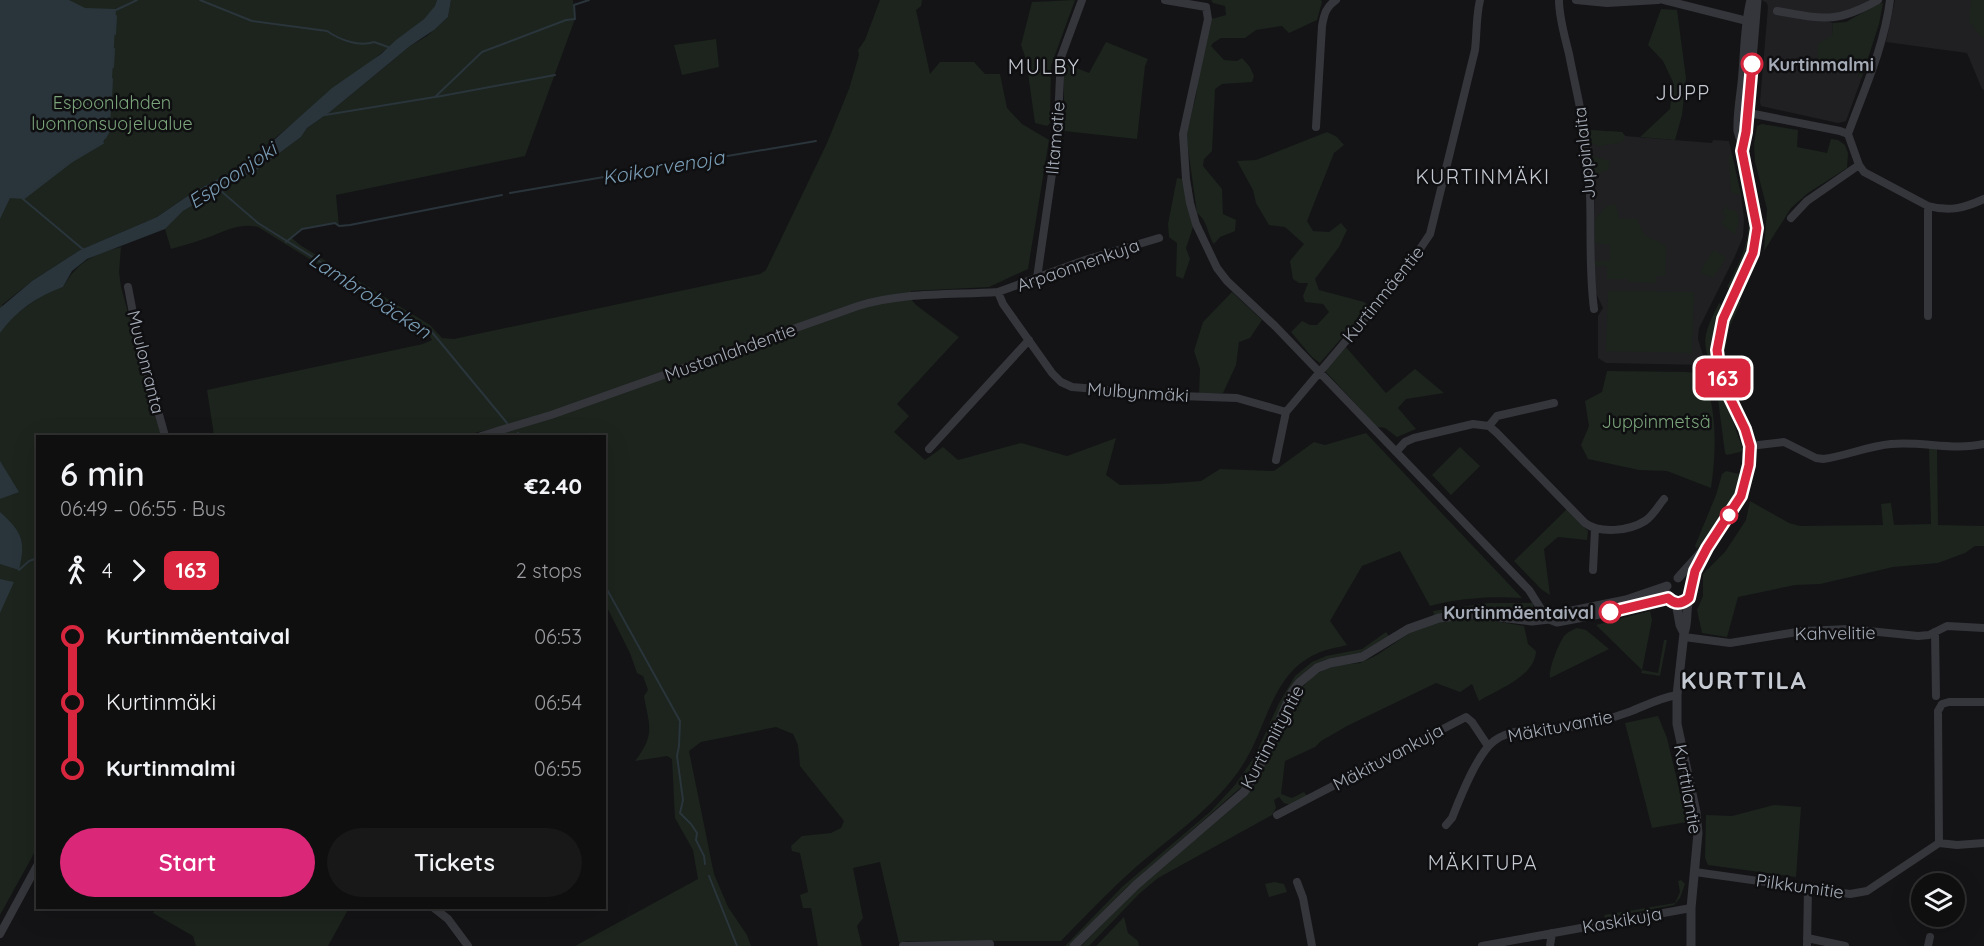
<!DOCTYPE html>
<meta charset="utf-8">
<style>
body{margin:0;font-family:Quicksand,sans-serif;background:#181819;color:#f1f3f6;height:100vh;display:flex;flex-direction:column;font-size:22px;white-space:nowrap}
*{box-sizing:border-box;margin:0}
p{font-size:20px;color:#9b9c9f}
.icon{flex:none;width:33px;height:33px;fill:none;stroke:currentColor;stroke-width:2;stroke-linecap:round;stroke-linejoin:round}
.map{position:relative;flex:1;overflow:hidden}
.sheet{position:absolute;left:36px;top:435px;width:570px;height:474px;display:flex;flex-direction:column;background:#0f0f10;border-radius:0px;box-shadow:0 6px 24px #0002,0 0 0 2px #2f2f30}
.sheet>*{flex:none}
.badge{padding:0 12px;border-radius:9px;font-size:21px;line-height:39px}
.buttons{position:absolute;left:1911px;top:873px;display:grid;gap:12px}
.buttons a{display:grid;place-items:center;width:54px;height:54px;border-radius:50%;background:#0f0f10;box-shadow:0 6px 24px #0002,0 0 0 2px #2f2f30;font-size:30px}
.map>.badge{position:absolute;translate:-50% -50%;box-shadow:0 0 0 3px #fff}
.legs{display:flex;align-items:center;gap:9px;height:66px;padding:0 24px;font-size:20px}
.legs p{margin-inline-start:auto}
.headline{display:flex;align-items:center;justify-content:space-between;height:102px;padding:0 24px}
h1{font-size:33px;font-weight:600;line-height:45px}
.button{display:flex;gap:12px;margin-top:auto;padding:12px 24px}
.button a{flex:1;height:69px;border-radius:36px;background:#db2777;color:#fff;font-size:24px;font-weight:600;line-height:69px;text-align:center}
.button a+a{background:#181819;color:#f1f3f6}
ul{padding:0 24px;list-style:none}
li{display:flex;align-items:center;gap:21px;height:66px;font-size:22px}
li i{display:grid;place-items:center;width:9px;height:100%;margin:0 8px;background:currentColor}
li i::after{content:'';width:15px;height:15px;margin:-8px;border:4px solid;border-radius:50%;background:#0f0f10}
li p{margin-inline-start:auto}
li:first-child i{background:linear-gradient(#0000 50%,currentColor 0)}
li:last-child i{background:linear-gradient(currentColor 50%,#0000 0)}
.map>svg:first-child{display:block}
.built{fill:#202023}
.green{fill:#1c241d}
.water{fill:#2a343b}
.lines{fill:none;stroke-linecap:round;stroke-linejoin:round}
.stream{stroke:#2a343b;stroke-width:2}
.minor{stroke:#35363b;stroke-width:8}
.tertiary{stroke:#35363b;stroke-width:9}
.line-1-casing{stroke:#fff;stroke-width:14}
.line-1{stroke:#d7263d;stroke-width:9}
.stop-1-dot{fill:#fff;stroke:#d7263d;stroke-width:3}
.labels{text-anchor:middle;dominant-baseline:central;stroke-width:5;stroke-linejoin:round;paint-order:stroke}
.stop-label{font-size:18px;font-weight:bold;fill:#a5acb7;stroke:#0f0f11;text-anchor:start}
.park-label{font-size:18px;fill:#7ba47b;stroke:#0f0f11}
.street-label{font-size:18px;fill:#a5acb7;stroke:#0f0f11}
.neighbourhood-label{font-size:20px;letter-spacing:1.5px;fill:#c6cbd3;stroke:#0f0f11}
.water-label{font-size:20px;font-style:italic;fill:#7a9db5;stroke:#0f0f11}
.district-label{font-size:24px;font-weight:bold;letter-spacing:1.5px;fill:#c6cbd3;stroke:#0f0f11}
</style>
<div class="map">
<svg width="1984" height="946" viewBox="0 0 1984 946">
<rect width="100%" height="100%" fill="#141416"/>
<!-- built -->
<path class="built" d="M1762,0H1869L1846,13L1832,15L1798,12L1779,8L1833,23L1832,35L1860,66L1858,76L1862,77L1846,121L1838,123L1761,106L1760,102L1768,7L1767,3Z
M1895,0H1984V90L1982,89L1967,53L1886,42Z
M1589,130L1622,132L1625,136L1661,139L1712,143L1713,140L1729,141L1741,195L1744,219L1743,237L1735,256L1699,328L1698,339L1706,365L1606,363L1598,358V316L1603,308L1595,291V197Z"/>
<!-- green -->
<path class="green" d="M0,0H437L436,6L424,19L236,169L192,193L157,217L80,250L32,281L2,305L12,317L45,293L63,287C78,261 94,254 121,247L119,272L121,287L162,436H38L37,848L0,915Z
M451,0H573L575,19L525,156L336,195L339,226L335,223L302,229L292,238L300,245L430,325L442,338L454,339L760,274L766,270L827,143L849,89L859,55L858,50L865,40L880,0H922L921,6L916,10L930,74L940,62H974L985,74H1000L1007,108L1022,124L1049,140L1028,269L989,287L911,291V299L916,305L959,337L897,404L909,416L894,432L925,460L943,447L958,460L1021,443L1067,456L1116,438L1106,475L1120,485L1162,484L1201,481L1220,469L1274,471L1314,442L1325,445L1366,433L1522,598C1491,596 1460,598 1430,606L1400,551L1362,566L1330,621L1347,645C1337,648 1325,649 1316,654C1271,674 1267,729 1242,766C1216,806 1172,836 1136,867C1110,890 1085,916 1061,941H908L899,943L880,862L853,868L863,918L857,926L862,946H818L811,908H803L800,895L808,892L800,853L792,851L791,846L802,836L831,833L841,828L844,821L800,766L798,745L793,734L776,727L701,742L689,751L714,874L728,907L747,935L751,946H575L698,879L693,850L675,818L672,759L667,756L635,761C656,734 649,726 644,696L648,690L643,676L637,673L630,653L605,603L604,436H505L502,435L499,427L462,436H212L214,435L207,390L423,344L432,340L427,332L258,227C240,223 228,230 212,236C199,241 185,245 171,249L165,229L183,211L211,195L223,192L228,186L241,177L254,172L301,137L307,128L330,112L410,46L427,36L448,17Z
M1075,0L1051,66L1050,123L1047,126L1035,123L1026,59L1021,45L1032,2Z
M1211,0H1321L1322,2L1317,20L1289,33L1282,26L1256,30L1245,38H1221L1213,43L1211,46L1224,60L1237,61L1242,58L1250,67L1254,76L1252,82L1222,84L1215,89L1212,151L1204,159L1203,166L1222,189L1223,214L1236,220L1235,231L1220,237L1214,244C1207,234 1208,221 1197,213L1186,134L1196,96L1198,79L1212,19L1226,15L1225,6L1213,3Z
M1971,0H1984V39L1969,22Z
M1883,3L1879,24L1862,77H1858L1860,66L1817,61L1818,44L1832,35L1833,23L1846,22L1878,4Z
M1661,9L1677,10L1686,78L1682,115L1675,140L1640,137L1670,109L1673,82L1663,61L1648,45Z
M716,39L719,67L682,75L674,45Z
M1106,42L1148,59L1145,66L1137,139L1064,131V63L1089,73Z
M1762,124L1798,130L1797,147L1827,153L1831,139L1838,140L1845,145L1848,153L1847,168L1808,193L1791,208L1764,251L1767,209L1755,162L1754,144L1757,126Z
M1589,130L1622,132L1625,136L1622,142L1600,146L1591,143Z
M1327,132L1337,137L1344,145L1334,153L1307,221L1313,231L1329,232L1341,223L1347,230L1339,247L1315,279L1319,290L1364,302L1369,306L1320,363L1312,357L1291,332L1302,321L1310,325H1317L1329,312L1323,304L1305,302L1303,296L1308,283H1299L1293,279L1290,261L1304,244L1285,227L1269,225L1256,203L1253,190L1237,161L1256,160Z
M1729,155H1732L1741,195L1731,192Z
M1592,156L1610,161L1608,170L1593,175Z
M1177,178L1182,179L1193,227L1186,248L1190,259L1183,279L1176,276L1177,243L1169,237L1168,224Z
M1750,203C1757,240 1747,258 1732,290L1727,287C1742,257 1753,238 1747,204Z
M1616,204L1619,219H1637L1644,235L1666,246L1665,276H1656V283L1629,282L1628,279H1607V266L1595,265V261H1610V245L1595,243V219L1608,205Z
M1726,204L1727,209L1736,211L1739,220L1735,235L1721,223L1727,215L1722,214Z
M1713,251H1716L1724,256L1725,260L1713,278L1702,273L1701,270Z
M1608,291L1694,292L1692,353L1606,351Z
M1232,292L1262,320L1250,338L1239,342L1236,365L1223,393H1199L1200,369L1194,351L1203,322Z
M1737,300L1741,302L1729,328L1723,361L1725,328Z
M1719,303L1724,306L1720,314L1719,381L1717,382C1702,342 1700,341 1719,303Z
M1345,346L1386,393L1415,369L1444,393L1406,399L1398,408L1416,429L1397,437L1385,428L1377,427L1326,372V368Z
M1607,371L1686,372L1697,373L1703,376C1718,409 1716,454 1711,488L1667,471L1639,470L1588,459L1581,445L1589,426L1585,401L1602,392Z
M1719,390H1723C1730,409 1734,427 1742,446L1743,450L1740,452L1727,455L1725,453L1717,392Z
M1460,447L1480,466L1451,495L1432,475Z
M1929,448L1937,449L1938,525L1984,526V546H1975L1965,553L1938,563L1893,567L1820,584L1795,585L1738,597L1727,637L1702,633L1697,610L1703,596V574L1725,552L1746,520L1750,501L1789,523L1800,526L1883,525L1881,504L1891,503L1894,525L1931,524Z
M1726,471L1739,474L1741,477C1732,504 1715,528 1697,549L1695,546L1716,495L1722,474Z
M1567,509L1588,531L1587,540L1558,537L1544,549L1550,595L1541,589L1514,561Z
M1488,603H1533C1534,609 1531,612 1526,615L1475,609L1434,615L1433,611Z
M1650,611L1652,620L1642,670L1658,673L1664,640H1667L1660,676L1641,673L1642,670L1596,625Z
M1476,618L1524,626L1528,644L1536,651C1535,677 1498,689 1479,701L1472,684L1460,692L1436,683L1347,726L1321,741L1315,747L1285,761L1281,794L1292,798L1304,792L1307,796L1291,805L1284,803L1279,797L1274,800L1276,808L1272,815L1158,878L1139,894L1089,946H1081L1135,891L1243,799L1258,781L1297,693L1313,676L1325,669L1340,665L1360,663L1377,655L1411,632L1442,621Z
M1577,628L1586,630L1609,649L1550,678C1548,670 1559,643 1564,636C1568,632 1572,630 1577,628Z
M1386,632L1389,636L1360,653L1327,659L1313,665L1298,679L1247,782L1125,889L1069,946H1065L1122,887L1211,811L1235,785L1255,756L1278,705L1295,676L1312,662L1326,656L1362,649Z
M1658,716L1667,738L1687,822L1652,828L1625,723Z
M1774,805L1801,807L1796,877L1708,865L1705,858L1706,815L1732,816Z
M1681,880L1685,884L1680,898L1674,905L1605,918L1604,915L1675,903L1680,892L1678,881Z
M1274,882L1284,884L1287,892L1269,897L1265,884Z
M156,908H349L328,946H196L193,936L153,913Z
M1124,917L1128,933L1138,941L1139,946H1096Z"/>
<!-- water -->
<path class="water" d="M0,0H69L85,8L116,9L109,131L102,144L71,162L23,199L10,198L0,219Z
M437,0H451L448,17L434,30L410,46L330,112L307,128L301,137L254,172L241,177L228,186L223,192L211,195L183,211L165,229L87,259L72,271L63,287C37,296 16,311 0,333V308L32,281L80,250L157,217L192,193L236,169L274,140L332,88L381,54L396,40L424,19L435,6Z
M0,461L19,492L0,499Z
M0,512C22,532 26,540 19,570L0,564Z
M0,579L14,582L0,613Z"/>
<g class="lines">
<!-- stream -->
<path class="stream" d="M200,0L252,21L327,31C340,40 359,47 374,42L391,48
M116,10L137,0
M115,34L116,16
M113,67L114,49
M436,97L555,75
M111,100L112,79
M325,115L435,97L482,52L566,20L575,19L574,5L589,0
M105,138L109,131L110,109
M221,191L258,223L431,331L507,423
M510,193L816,141
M286,242L302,229L335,223L339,226L350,225L502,195
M85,251L23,199L71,162L103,143
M518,433L521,436
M19,570L29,561L38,558
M604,584L680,721L679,746L677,756L683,800L680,813L691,824L697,833L696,840L704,856L705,864
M709,876L737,946"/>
<!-- minor -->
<path class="minor" d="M1165,0L1206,7
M1559,0C1559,18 1565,37 1569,54C1575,85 1583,117 1587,148C1594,202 1587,256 1594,309
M1576,0L1607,3L1658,0
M1664,0L1751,22
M1206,7L1208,19L1183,134L1186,179L1190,203L1196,224L1217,268L1227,281L1275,326L1529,590L1541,609L1545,620
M1777,11C1823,19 1836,24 1878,0
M1744,112L1840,131L1848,134L1859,165L1864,172L1928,206C1950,212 1964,208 1984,199
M1316,127L1322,26C1324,14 1326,7 1336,0
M1848,134C1864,90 1884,47 1890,0
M1791,218L1807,201L1859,165
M1037,278L1057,139L1061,57L1082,0
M128,287L138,339L165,436
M998,292L1085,260L1159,238
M1928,316V206
M1286,412L1405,271L1430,234L1475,50C1477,33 1476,16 1480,0
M1489,426L1497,416L1554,403
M481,436L551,415L858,306C903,292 951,295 998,292L1003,304L1052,373L1061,382L1072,387L1180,396L1237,398L1286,412
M1750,446L1784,442L1816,458L1823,459C1846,456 1868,446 1891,444C1922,441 1954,451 1984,444
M929,449L1029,340
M1396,452L1405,442L1414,438L1473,424L1489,426L1497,433L1585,523C1600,534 1629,531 1645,521C1653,516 1658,506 1664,499
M1276,460L1286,412
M1593,570L1595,529
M1935,632L1936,696
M1684,637L1730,643L1803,631L1849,629L1918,636L1929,635L1947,626L1984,628
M1277,815L1466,717L1472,722L1488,746
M1446,825L1452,818C1460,798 1477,754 1494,741C1515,725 1545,732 1570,727C1590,724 1610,719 1629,712C1645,706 1659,698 1677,695
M1939,843L1938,711L1942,704L1949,702H1984
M1939,843L1957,845L1984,843
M1695,872L1850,894L1867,891L1939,843
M1297,882L1303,898L1312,946
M434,908L448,919L468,946
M0,934L38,864
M1807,938L1845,946
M903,946L990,944
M1482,946L1691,908
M1550,946L1552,933
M1807,946L1808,888
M1928,946L1930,937"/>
<!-- tertiary -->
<path class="tertiary" d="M1742,145L1746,132L1757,0
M1678,578C1713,539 1767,487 1745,429C1735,403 1716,377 1717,348C1719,305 1755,272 1757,229C1758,217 1754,204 1751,193C1748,177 1745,160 1742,144C1741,140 1739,135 1738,131C1737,112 1742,91 1743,72C1745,48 1745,23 1751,0
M1667,594C1672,604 1680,605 1689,598
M1676,603L1680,625L1684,633
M1549,619L1557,614L1626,600L1667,586
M1074,946L1136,885L1244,792L1258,770L1292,692L1299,683L1317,668L1330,663L1362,657L1408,629L1439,618L1473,614L1532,621L1549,619L1557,622L1610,612L1669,598
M1691,946V908L1698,833L1696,812L1677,724V695L1684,633C1688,623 1686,614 1688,604C1690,586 1695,571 1704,554"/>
</g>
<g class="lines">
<!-- line-1 casing -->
<g class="line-1-casing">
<path id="line-1" d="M1610,612L1664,599L1668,598C1675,605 1682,604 1689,598L1695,571L1707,548L1741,496L1749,465L1750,446L1745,429L1728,394L1719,366L1717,350L1723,319L1753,253L1757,228L1742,151L1746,132L1752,64"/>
</g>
<!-- line-1 -->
<use href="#line-1" class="line-1"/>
</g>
<!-- markers -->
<g class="stop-1-dot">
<circle cx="1752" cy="64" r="10"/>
<circle cx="1729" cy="515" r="8"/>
<circle cx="1610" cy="612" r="10"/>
</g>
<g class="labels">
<!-- stop labels -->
<g class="stop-label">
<text x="1768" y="64">Kurtinmalmi</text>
<text x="1594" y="612" text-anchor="end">Kurtinmäentaival</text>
</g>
<!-- park labels -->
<g class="park-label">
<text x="112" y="102">Espoonlahden<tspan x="112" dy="21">luonnonsuojelualue</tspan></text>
<text x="1656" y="421">Juppinmetsä</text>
</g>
<!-- street labels -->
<g class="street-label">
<text transform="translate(1055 138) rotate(-85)">Iltamatie</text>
<text transform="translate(1584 153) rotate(-96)">Juppinlaita</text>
<text transform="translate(1078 265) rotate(-19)">Arpaonnenkuja</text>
<text transform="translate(1383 294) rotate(-51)">Kurtinmäentie</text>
<text transform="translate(730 352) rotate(-20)">Mustanlahdentie</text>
<text transform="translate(146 362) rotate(76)">Muulonranta</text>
<text transform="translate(1138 392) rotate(4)">Mulbynmäki</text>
<text transform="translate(1835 633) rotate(-1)">Kahvelitie</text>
<text transform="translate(1560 726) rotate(-11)">Mäkituvantie</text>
<text transform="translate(1272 737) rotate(-62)">Kurtinniityntie</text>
<text transform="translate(1388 757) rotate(-28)">Mäkituvankuja</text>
<text transform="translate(1688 789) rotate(80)">Kurttilantie</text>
<text transform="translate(1800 886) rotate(8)">Pilkkumitie</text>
<text transform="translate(1622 920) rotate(-10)">Kaskikuja</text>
</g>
<!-- neighbourhood labels -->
<g class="neighbourhood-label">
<text x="1044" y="66">MULBY</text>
<text x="1683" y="92">JUPP</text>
<text x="1483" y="176">KURTINMÄKI</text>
<text x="1483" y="862">MÄKITUPA</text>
</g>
<!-- water labels -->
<g class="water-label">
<text transform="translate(663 167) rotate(-10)">Koikorvenoja</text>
<text transform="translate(232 175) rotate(-34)">Espoonjoki</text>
<text transform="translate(370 295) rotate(33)">Lambrobäcken</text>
</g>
<!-- district labels -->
<g class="district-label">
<text x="1744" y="680">KURTTILA</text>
</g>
</g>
</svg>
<div class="buttons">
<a><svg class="icon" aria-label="layers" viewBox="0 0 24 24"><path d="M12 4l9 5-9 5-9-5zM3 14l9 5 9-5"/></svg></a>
</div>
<b class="badge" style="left:1723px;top:378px;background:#d7263d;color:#fff">163</b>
<section class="sheet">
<div class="headline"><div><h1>6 min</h1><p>06:49 – 06:55 · Bus</p></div><b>€2.40</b></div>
<div class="legs"><svg class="icon" aria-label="walk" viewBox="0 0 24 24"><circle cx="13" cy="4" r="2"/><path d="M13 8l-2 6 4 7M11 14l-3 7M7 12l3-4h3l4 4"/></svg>4<svg class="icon" aria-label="forward" viewBox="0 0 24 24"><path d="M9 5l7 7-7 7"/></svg><b class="badge" style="background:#d7263d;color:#fff">163</b><p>2 stops</p></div>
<ul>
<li><i style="color:#d7263d"></i><b>Kurtinmäentaival</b><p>06:53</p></li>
<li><i style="color:#d7263d"></i><span>Kurtinmäki</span><p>06:54</p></li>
<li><i style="color:#d7263d"></i><b>Kurtinmalmi</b><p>06:55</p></li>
</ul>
<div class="button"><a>Start</a><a>Tickets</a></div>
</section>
</div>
